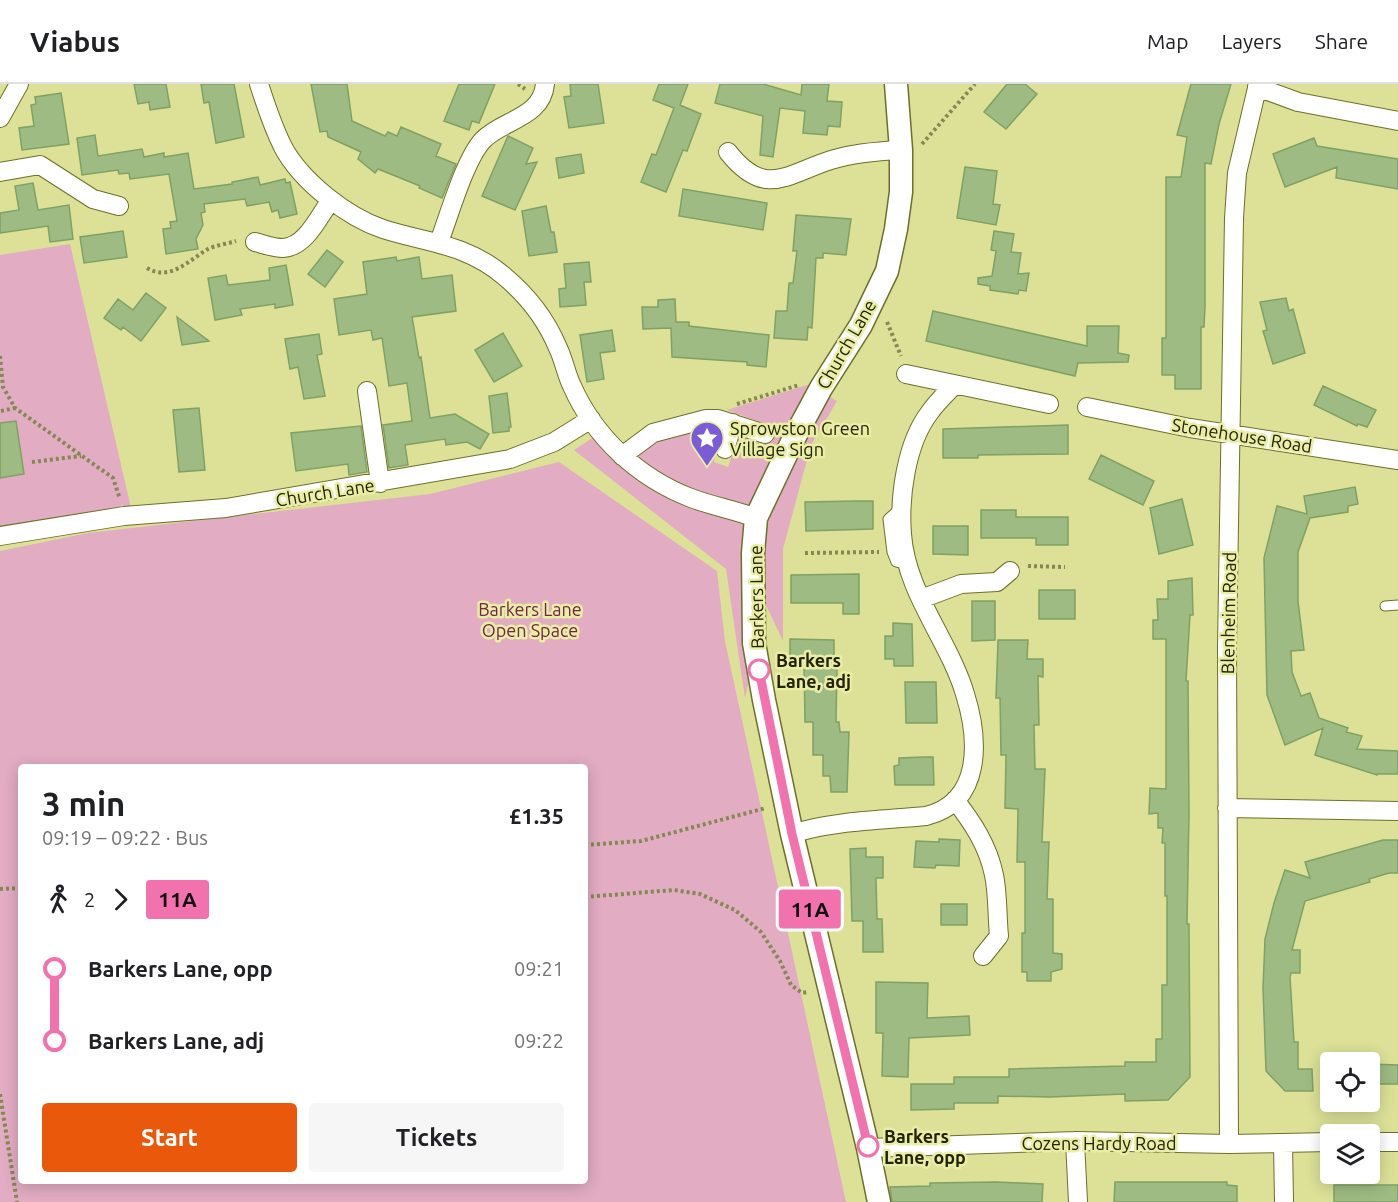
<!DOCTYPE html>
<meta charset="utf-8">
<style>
body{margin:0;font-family:Ubuntu,sans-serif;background:#f6f6f6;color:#202124;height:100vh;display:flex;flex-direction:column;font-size:22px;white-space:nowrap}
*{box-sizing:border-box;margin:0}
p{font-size:20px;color:#757577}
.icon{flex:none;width:33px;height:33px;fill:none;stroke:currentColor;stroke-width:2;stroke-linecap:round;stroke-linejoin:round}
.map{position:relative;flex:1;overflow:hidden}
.panel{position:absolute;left:18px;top:680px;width:570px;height:420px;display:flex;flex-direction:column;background:#fff;border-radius:6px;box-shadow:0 3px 15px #0003}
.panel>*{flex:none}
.badge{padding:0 12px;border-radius:4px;font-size:21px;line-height:39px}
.buttons{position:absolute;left:1320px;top:968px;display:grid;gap:12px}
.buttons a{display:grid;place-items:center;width:60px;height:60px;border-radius:6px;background:#fff;box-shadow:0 3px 15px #0003;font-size:30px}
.map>.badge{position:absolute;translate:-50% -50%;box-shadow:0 0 0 3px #fff}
.legs{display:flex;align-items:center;gap:9px;height:66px;padding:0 24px;font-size:20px}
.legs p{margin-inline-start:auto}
.head{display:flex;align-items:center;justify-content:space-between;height:102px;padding:0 24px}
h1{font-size:33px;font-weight:700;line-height:45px}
.cta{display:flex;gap:12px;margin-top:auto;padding:12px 24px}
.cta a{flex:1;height:69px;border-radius:6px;background:#ea580c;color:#fff;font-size:24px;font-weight:700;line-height:69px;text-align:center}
.cta a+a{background:#f6f6f6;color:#202124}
ul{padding:0 24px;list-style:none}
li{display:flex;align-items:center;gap:21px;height:72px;font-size:22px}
li i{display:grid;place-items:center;width:9px;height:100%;margin:0 8px;background:currentColor}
li i::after{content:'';width:15px;height:15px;margin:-8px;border:4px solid;border-radius:50%;background:#fff}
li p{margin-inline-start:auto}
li:first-child i{background:linear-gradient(#0000 50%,currentColor 0)}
li:last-child i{background:linear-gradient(currentColor 50%,#0000 0)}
header{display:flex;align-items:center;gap:36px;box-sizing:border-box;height:84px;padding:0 30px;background:#fff;border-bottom:2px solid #e0e0e0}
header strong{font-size:28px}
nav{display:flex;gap:33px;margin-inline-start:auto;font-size:21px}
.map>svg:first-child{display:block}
.green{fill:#e2acc3;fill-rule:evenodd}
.building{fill:#9dbb83;stroke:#80a163;stroke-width:1.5}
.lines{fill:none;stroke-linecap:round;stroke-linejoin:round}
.service-casing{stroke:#6d7028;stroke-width:11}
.minor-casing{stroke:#6d7028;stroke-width:20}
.tertiary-casing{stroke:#6d7028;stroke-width:25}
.path{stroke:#858853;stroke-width:4;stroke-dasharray:3 3;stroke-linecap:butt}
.service{stroke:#fff;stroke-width:9}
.minor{stroke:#fff;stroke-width:18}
.tertiary{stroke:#fff;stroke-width:22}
.line-1-casing{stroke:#fff;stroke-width:14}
.line-1{stroke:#f172ac;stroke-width:9}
.stop-1-dot{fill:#fff;stroke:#f172ac;stroke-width:3}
.labels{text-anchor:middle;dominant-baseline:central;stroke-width:5;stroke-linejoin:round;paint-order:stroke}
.street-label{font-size:18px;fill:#222305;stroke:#e9eea4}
.poi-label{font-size:18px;fill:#222305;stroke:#e9eea4;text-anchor:start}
.park-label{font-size:18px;fill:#70254c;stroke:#e9eea4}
.stop-label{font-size:18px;font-weight:bold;fill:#222305;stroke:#e9eea4;text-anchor:start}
</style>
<header>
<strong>Viabus</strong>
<nav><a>Map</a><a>Layers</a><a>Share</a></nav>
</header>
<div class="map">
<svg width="1398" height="1118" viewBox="0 0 1398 1118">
<rect width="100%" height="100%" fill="#dce197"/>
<!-- green -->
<path class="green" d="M70,160L131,424L122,421L118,424L0,444V171Z
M807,301L837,317L811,361L783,465V557L766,521L745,614L726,485L574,366L594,353L622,382L657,357L705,343L720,347L714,378L728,383L739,352L764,361L771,342L727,326Z
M559,378L717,487L725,557L846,1118H0V467L88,449L430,410ZM585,682V1096H21V682Z"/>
<!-- building -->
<path class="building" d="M134,0H166L170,23L150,26L149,18L138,20Z
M201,0H234L244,53L216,59L209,18L204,19Z
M311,0H347L352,37L385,52L388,48L397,52L401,43L441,60L436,72L456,80L442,114L419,104L420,102L378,85L375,89L358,75L361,68L328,53L327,47L320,48Z
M459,0H495L479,39L472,37L469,46L444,37Z
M570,0H598L604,39L569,44L564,13L571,12Z
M659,0H688L680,21L701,30L687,67L683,66L666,108L641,98L652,70L656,71L674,24L653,16Z
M720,0H763L801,11L802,0H829L827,17L842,18L840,43L828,42L827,51L803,49L805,27L780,24L773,73L760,71L763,32L715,19Z
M1007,0H1025L1037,10L1006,45L984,28Z
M1191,0H1231L1219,40L1211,80L1205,79V222L1204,243H1201V305H1175V291H1162V254H1166V93H1181L1187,53L1177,51Z
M61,9L69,60L22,66L19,44L34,42L31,21L36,20L35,13Z
M95,51L98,72L142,65L144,73L164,69V73L188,69L194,105L232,100V98L258,93L260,101L285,95L286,99L290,98L297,130L280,134L278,126L272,128L269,118L247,122L245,115L204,120L205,128L201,129L203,141L196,155L198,165L166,170L163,145L171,144L170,138L177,137L169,90L130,95L129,89L119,90L118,86L82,91L77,54Z
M508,52L533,64L526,80L537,78L515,126L482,112Z
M1314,54L1317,62L1398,75V105L1336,94L1337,83L1285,103L1273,70Z
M581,70L584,89L559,94L556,74Z
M965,83L997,87L993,120L1000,121L996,141L957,134Z
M33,99L38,126L69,121L73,155L50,158L48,142L0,149V129L19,126L15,102Z
M683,105L767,119L763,146L679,132Z
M546,122L551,148H554L557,168L529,172L522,127Z
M796,131L851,135L846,171L823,169V174H816L812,244L808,243L807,256L774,254L776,227H787L789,199H793L797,167H793Z
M123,147L127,173L84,179L80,153Z
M994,147L1014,150L1011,168L1021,169L1018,190L1029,189L1026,207L1019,206L1018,210L990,206V202L978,200V194L992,192L996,167L991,166Z
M327,166L343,178L325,203L308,190Z
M396,173L397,177L419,173L422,195L452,191L456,227L412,233L419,274L421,273L430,334L455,330L489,350L480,365L467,358L446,361L445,355L405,361L408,381L389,384L383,341L412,337L407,299L389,302L382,254L373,256L371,246L339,251L334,215L367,210L363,178Z
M589,178L591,198H584L586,221L560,223L559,205L566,204L564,180Z
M286,181L293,221L275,224V220L240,225L242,231L215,236L208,194L226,191L228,201L270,196L269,184Z
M146,209L166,224L141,257L123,243L121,246L104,234L118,215L133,226Z
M1286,214L1289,227L1293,225L1305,269L1273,280L1263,247L1267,246L1260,218Z
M675,215L676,238H689V242L769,251L766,283L747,281V278L672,273L671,244L643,245L642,223H658V216Z
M933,227L1087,262V242H1119L1118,269L1129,271L1128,278L1078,279L1075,292L926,257Z
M177,233L209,257L182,261Z
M612,246L615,267L600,269L604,295L587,298L580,251Z
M503,249L522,282L494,298L475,266Z
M319,250L322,270L317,271L325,312L304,315L298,283L290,285L285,255Z
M1323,302L1376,326L1367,343L1358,340L1357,342L1314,321Z
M507,309L511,343H509V347L493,349L489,312Z
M199,324L205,386L179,388L173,326Z
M16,337L24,390L0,394V339Z
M1068,341V370L978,371V374H943V345Z
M361,342L367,388L349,391L348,380L296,387L291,349Z
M1101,371L1154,397L1143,421L1089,395Z
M1355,403L1358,420L1348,422V428L1310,434L1298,468V517L1304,566L1291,567L1292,588L1301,612L1310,609L1319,634L1348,644L1346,648L1362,652L1357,665L1398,667V690H1377V691L1315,671L1323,644L1285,661L1267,611L1264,474L1277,422L1307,430L1304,412Z
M1182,415L1193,461L1159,470L1150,424Z
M857,417H873V445L806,447L805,418Z
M981,426H1016V433H1068V461H1036V454H981Z
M933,442H968V471L933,470Z
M859,490V530H843V519H791V491Z
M1192,494L1193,531H1190L1186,597H1188L1189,730L1187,840H1189L1190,993L1168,1016L1125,1017V1010L1050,1013L998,1012V1019H954V1025L911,1026V1000H954V993H1009V985L1125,982V978H1156V955H1162V901H1167V812H1165V759H1162L1163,744H1158V729L1149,730L1150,704L1166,705V555H1153V536H1158L1157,515H1168V497Z
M1039,506H1075V535H1039Z
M972,517H995V556L972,557Z
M893,539L912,540L913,582H894V575H885V552H893Z
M790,555L834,556V585H837L836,638H839L840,648H849L847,708H831L830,692H823V671H813V638H805L804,579L790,578Z
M998,556H1028L1027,575H1043V593L1038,592L1039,641H1034L1035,685H1045L1042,758H1049L1047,815H1053V869L1062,870V885L1051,888V897H1027V888H1022V849H1025V778H1017L1018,725L1005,724L1006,671H1001L1000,614H996Z
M905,598H936L937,639H906Z
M924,673H933L934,701H895L894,682L899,681V674Z
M939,755L960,756L959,782L936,781L935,784L914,783L916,757L939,758Z
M1383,756H1398V789H1389L1369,795L1370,798L1305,817L1292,866H1300V889H1291L1290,893L1294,958H1298V985H1312L1313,1007H1285L1266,987L1263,904L1265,855L1274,819L1285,786L1310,794L1305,778Z
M866,764V773H883V794H876L877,835H882L883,868H863V837H852L850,765Z
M941,820H967V841H941Z
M876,898L928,899L927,934L969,932L970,951L909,954L908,993L882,992L883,949H876Z
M1370,980L1398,981V1000H1370Z
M996,1098L1043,1100L1042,1118H892L890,1103L930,1102V1099Z
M1115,1098H1227V1101L1237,1102V1118H1114Z
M1334,1101H1398V1118H1334Z"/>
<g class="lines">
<!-- service casing -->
<g class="service-casing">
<path id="service" d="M900,424L888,435L892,468L896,478L908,481
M1385,522L1398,521"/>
</g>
<!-- minor casing -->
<g class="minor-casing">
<path id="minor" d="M259,0C266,22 273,43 283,63C301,97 347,133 383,145C427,159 467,160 504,192C528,212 546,235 558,264C564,276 566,290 572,302C595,354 639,394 691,414C712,422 735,426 756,434
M1257,3L1298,18L1398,37
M0,34L19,0
M728,68C765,115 787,90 831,76C854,69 878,67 901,66
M0,88L40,81L93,115L119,122
M255,158C263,160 274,164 283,164C306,163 319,132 331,116
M439,158C449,132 465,75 483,56C502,36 542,34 545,0
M906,290L1049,320
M367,307L380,399
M1087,323L1190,344L1398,376
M725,365L733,339
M622,372L653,349L706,335H718L765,350
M0,452L124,432L226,424L510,375L554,358L591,335
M921,515L961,500L997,498L1010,487
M955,716C973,739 988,762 994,791C998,810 997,832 999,852L983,872
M1227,724L1398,727
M792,750C829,737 886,736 926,732C983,718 979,655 965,610C949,556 906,509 902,450C899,413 906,359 930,328C937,318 946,310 954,301
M1075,1057L1078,1118
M1370,1058H1398
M1283,1059L1284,1118
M1229,1060L1227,563L1234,134L1237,89L1258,0
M868,1064L1075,1057L1229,1060L1330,1058"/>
</g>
<!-- tertiary casing -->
<g class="tertiary-casing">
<path id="tertiary" d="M879,1118L868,1064L792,750L764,616L754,559L753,469L756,434L793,356L821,304L861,241L887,187L896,145L901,108V66L896,0"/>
</g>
<!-- path -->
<path class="path" d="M518,0L525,5
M922,60L975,0
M147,184C170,198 189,176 208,165C216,161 227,160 236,157
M887,238L901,272
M0,272L3,303L15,324L113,394L120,415
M737,320L799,301
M1,327L15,324
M32,378L81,372
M805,469L879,468
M1028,482L1065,483
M585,761L641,757L766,724
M0,805L21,804
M585,813L674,806L700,810L735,826L761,848L780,877L791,901L802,909L808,908
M0,1010L17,1118"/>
<!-- service -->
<use href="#service" class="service"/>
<!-- minor -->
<use href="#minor" class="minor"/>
<!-- tertiary -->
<use href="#tertiary" class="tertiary"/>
</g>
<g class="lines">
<!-- line-1 casing -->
<g class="line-1-casing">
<path id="line-1" d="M759,586L792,750L868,1062"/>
</g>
<!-- line-1 -->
<use href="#line-1" class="line-1"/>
</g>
<!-- icons -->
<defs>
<g id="sight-pin" transform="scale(1.725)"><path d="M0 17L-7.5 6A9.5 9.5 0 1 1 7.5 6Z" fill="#7b5cd7" stroke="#e9eea4"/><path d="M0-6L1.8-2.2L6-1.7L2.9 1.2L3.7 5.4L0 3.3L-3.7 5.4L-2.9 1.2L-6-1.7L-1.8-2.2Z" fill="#fff"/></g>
</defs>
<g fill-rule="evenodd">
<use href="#sight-pin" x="707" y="354"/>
</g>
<!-- markers -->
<g class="stop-1-dot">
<circle cx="759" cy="586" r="10"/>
<circle cx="868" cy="1062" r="10"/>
</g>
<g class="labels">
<!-- street labels -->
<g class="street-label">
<text transform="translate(846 260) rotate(-60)">Church Lane</text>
<text transform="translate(1242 351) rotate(9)">Stonehouse Road</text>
<text transform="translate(325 408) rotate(-9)">Church Lane</text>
<text transform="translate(756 513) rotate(-91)">Barkers Lane</text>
<text transform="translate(1228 529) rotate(-89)">Blenheim Road</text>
<text x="1099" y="1059">Cozens Hardy Road</text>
</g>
<!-- poi labels -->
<g class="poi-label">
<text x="730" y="344">Sprowston Green<tspan x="730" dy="21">Village Sign</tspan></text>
</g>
<!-- park labels -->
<g class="park-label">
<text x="530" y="525">Barkers Lane<tspan x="530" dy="21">Open Space</tspan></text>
</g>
<!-- stop labels -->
<g class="stop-label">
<text x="776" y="576">Barkers<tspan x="776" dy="21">Lane, adj</tspan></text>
<text x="884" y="1052">Barkers<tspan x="884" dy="21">Lane, opp</tspan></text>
</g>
</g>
</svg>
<div class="buttons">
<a><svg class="icon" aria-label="locate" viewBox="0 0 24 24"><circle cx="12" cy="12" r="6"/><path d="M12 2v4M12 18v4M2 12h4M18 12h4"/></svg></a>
<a><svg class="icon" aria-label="layers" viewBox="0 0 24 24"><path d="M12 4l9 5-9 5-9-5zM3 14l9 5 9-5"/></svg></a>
</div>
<b class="badge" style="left:810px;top:825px;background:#f172ac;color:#111">11A</b>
<section class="panel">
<div class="head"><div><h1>3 min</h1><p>09:19 – 09:22 · Bus</p></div><b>£1.35</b></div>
<div class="legs"><svg class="icon" aria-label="walk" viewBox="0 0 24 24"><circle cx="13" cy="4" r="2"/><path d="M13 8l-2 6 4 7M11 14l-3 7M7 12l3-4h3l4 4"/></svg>2<svg class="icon" aria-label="forward" viewBox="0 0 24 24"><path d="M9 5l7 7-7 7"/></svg><b class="badge" style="background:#f172ac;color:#111">11A</b></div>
<ul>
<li><i style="color:#f172ac"></i><b>Barkers Lane, opp</b><p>09:21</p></li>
<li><i style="color:#f172ac"></i><b>Barkers Lane, adj</b><p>09:22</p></li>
</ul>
<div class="cta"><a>Start</a><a>Tickets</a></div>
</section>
</div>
